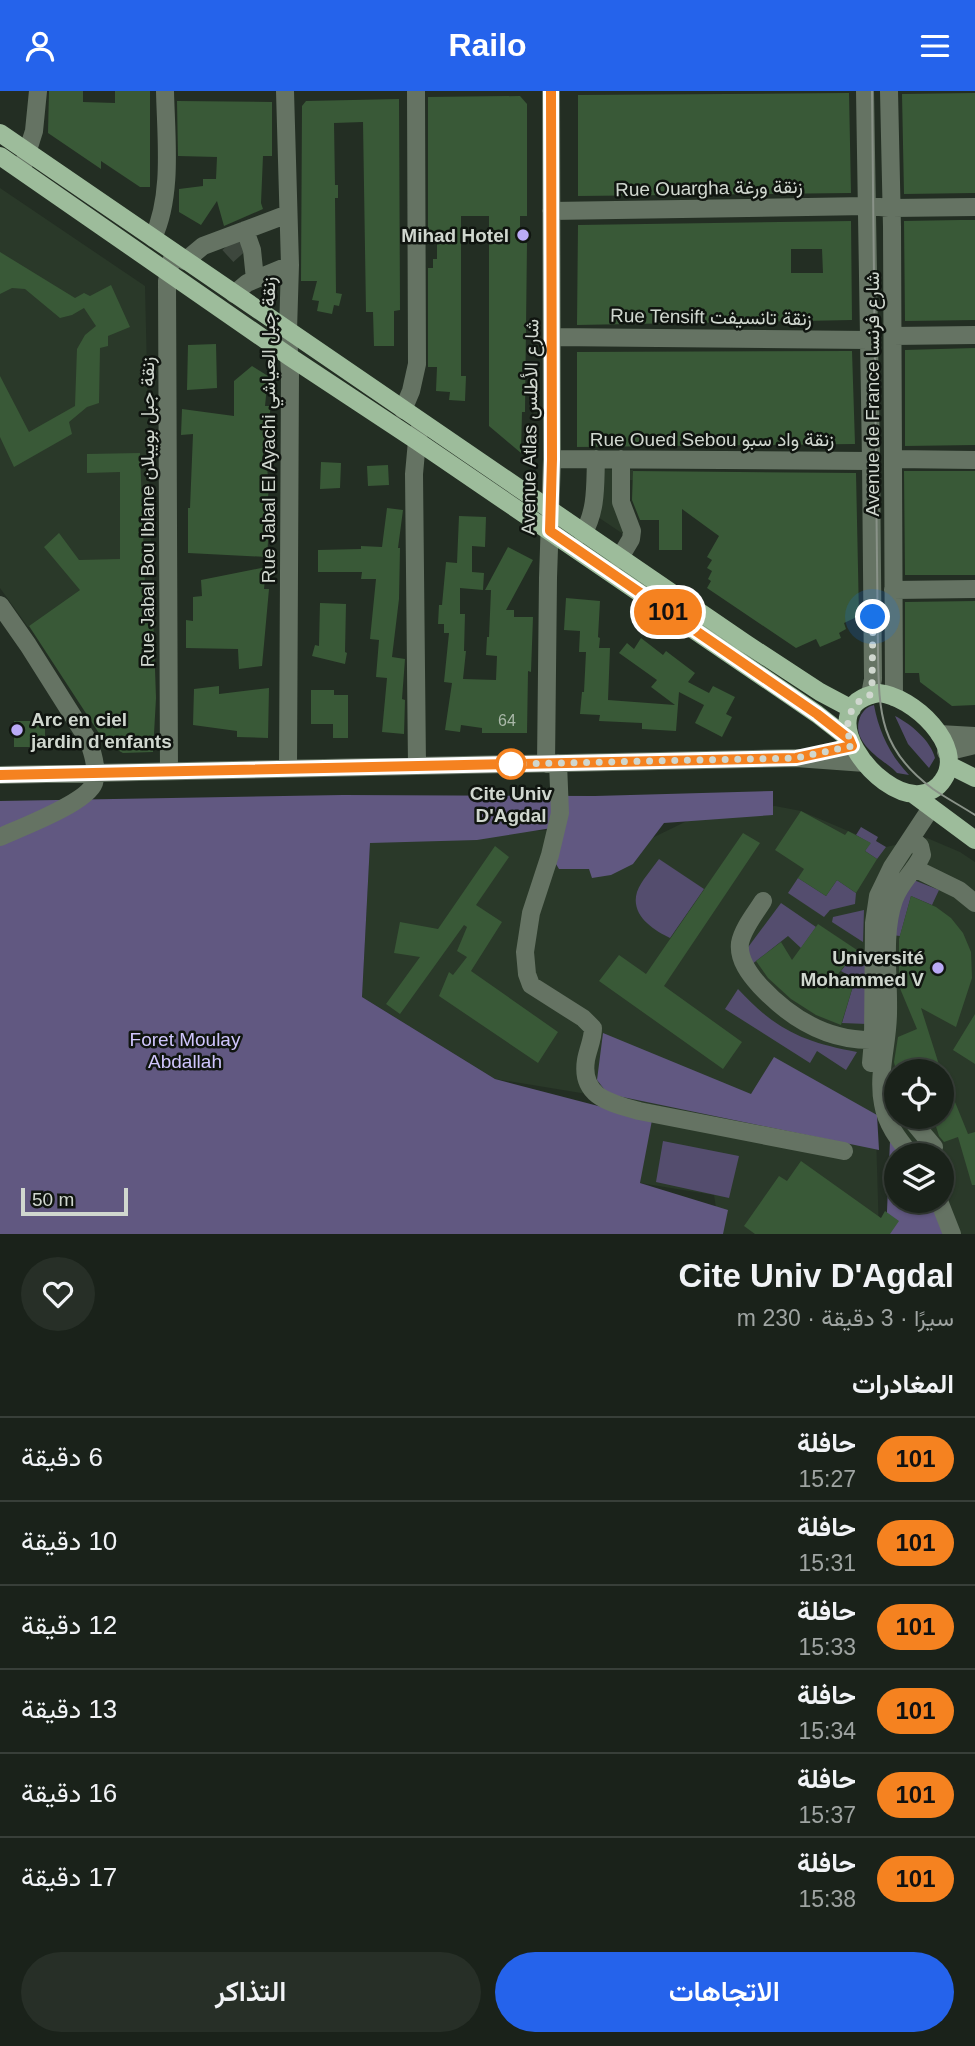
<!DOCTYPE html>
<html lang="ar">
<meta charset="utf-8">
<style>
body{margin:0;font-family:Helvetica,Vazirmatn,sans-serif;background:#272f27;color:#f1f3f6;direction:rtl;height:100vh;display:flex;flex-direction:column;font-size:26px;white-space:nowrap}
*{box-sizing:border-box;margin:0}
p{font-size:23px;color:#9fa4a2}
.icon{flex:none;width:38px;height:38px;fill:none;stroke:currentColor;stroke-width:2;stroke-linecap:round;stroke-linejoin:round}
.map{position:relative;height:1143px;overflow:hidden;direction:ltr}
.side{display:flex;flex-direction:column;background:#1a221a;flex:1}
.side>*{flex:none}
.badge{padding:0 14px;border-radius:23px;font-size:24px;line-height:46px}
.fabs{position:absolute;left:884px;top:968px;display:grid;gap:14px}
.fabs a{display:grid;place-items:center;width:70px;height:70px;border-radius:50%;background:#1a221a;box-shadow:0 2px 5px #0004,0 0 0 2px #383f39;font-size:35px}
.scale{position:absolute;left:21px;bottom:18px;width:107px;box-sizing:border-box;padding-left:7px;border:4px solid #d0d7cf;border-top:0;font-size:19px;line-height:24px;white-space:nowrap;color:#d0d7cf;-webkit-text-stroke:5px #101510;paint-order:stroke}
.you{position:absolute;width:35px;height:35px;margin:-18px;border:5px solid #fff;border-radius:50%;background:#1a73e8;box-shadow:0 0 0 10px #1a73e833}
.map>.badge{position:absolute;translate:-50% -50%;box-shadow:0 0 0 4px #fff}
h2{padding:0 21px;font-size:26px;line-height:63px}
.round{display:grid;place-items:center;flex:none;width:74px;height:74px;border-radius:37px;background:#272f27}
.headline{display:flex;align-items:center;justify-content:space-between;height:119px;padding:0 21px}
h1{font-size:33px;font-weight:600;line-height:52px}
.primary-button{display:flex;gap:14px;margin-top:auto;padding:14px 21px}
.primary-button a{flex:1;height:80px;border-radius:42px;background:#2563eb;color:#fff;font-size:28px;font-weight:600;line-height:80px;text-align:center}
.primary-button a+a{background:#272f27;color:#f1f3f6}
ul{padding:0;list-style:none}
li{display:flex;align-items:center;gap:21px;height:84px;padding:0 21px;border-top:2px solid #383f39}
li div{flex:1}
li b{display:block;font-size:26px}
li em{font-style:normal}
li .badge{min-width:77px;font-weight:700;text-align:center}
header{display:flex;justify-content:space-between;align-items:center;height:91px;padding:0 21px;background:#2563eb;color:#fff;font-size:32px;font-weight:600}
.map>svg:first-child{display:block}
.built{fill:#2a3929;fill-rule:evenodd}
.green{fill:#544d6e}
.forest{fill:#615881}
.building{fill:#395937;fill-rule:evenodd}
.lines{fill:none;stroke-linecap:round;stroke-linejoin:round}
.minor-tunnel{stroke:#3d473d;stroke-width:18;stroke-dasharray:18 9;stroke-linecap:butt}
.minor{stroke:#657363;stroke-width:18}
.major{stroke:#9dbc9b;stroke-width:18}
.tram{stroke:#899288;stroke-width:2}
.line-casing{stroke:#fff;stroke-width:16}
.line{stroke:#f58220;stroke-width:10}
.walk{stroke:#d0d7cf;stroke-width:7;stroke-dasharray:0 12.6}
.poi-dot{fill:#baaaf6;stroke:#101510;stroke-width:2.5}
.stop-dot{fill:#fff;stroke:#f58220;stroke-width:3.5}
.labels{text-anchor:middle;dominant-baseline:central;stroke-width:5;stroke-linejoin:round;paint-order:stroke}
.number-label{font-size:16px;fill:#aab8a9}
.street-label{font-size:19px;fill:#d0d7cf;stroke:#101510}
.poi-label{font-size:19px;font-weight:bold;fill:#d0d7cf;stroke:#101510;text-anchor:end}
.stop-label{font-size:19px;font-weight:bold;fill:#d0d7cf;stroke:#101510}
.park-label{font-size:19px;fill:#d0c6fd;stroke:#101510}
</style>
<header><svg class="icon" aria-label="menu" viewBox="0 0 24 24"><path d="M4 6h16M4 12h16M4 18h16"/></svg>Railo<svg class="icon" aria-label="person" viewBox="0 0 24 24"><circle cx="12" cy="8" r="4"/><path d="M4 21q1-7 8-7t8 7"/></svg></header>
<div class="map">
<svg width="975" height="1143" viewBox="0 0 975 1143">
<rect width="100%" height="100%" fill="#232e23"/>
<!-- built -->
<path class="built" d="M0,97L145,195L152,493L90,492L28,536L0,497Z
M588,378L633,379V389H623L634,429H638V453L586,418Z
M775,715L801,720L886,756L927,747L960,761L975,771V1143H941L942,1064H908L875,1009L879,1143H720L714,1104L640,1092L648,1013L495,988L362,906L370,751L578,737L633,773L652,747L687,730ZM896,980H942V1026H896Z"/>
<!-- green -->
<path class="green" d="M874,614C879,641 890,664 909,684L897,682L893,678C877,665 849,649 861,624C865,618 867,616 874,614Z
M895,625C911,633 931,650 935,667L929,677L908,653Z
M861,736L878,746L876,750L886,756L877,768L865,760L870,752L856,744Z
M659,768L704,798L670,847C653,839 630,824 637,801C641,790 652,778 659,768Z
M901,784L939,799L932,814L911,805L900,845L883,843Z
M798,787L826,805L837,789L856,802L855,813L830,819L824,826L788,802Z
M781,812L816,836L801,857L788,845L751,874L743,863Z
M864,819L863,851L832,831L833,826Z
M857,859L865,865L867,933L842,932L853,895L858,890L841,880Z
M738,898C776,939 803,951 857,961L846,979L817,960L810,972L725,918Z
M663,1050L739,1065L729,1107L656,1091Z"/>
<!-- forest -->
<path class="forest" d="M773,700V724L664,732L633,773L611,784L592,787L589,778H559L553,768L552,737L477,749L370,752L362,906L495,988L652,1029L640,1092L728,1119L723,1143H0V710L343,704L595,705Z
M603,942L751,1003L774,966L877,1024L879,1059L608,1003L597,989Z
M890,1050L906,1064H896V1110H933L945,1143H886Z"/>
<!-- building -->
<path class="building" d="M49,0H83V11L115,12V0H150V96H140L101,70V78L48,42Z
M849,2L851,102L578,105V4Z
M975,2V102L904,103L902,3Z
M520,5L527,13V125H520V152H527L525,321H522L521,362L489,335V125H461V285H466L465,310L449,309L450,301L436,300L437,276H428V177H433V168H437V145H428V6Z
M399,8L400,219L394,220V255H374L373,221H366L363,31L334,32L335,94H338V107H335L336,202L342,203L339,215L334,214L332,223L317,220L319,210L312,209L317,190H301L302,15L306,10Z
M177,10L272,11V65H263L261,112L263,118L224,135L217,110L201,134L179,121V98L203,95V88H216L217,66L178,65Z
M960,129H975V229L905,230L904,130Z
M851,130L852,229L577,234L578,134ZM791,158H822L823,182H791Z
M0,161L75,207L84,202L90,205L111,194L130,236L108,245V255L100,257L99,312L87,316L69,331L72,343L14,376L0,346V285L29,341L75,315L77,258L85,244L96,235L84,217L72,224L60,227L25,198L12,197L0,203Z
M216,253L217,297L187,299L188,254Z
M975,257V354L905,355V259Z
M852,260L855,353L577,356V261Z
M252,275L268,285L265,315H271L261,376H267L269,397L265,435H269L267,466L188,462V417H190L193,343L181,344L182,318L234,325V290Z
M140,362L145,493H152L156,607L153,661L123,662L106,653L29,535L80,499L44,456L59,442L79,469L120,468V381L87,382V363Z
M321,371L341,372L340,397L320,398Z
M388,374L389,394L368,395L367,375Z
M633,380L856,382L859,525L844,532L846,538L839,542L841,547L820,556L816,548L796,557L707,497L711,490L708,488L712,480L707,477L712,469L707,466L719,445L682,418V459H659V429H640L632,409Z
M904,380H975V484H905Z
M387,417L403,419L398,457H400L399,508L392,566L405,568L402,608L405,609L404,643L382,641L387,587L376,586L379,549L370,548L376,488H361L362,481H318V459L361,458V455L382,456Z
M459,425L486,426L485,456L472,455V481L484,482L483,499L460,497V523H465L464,560H466L463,588L496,589L497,565L486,564L487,546H489L491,499H485L508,456L533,469L506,519H514V526H533L531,581L528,580L527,642H482V637L461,634L460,641L445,639L452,592L444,591L449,542H444V533H438L439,514H442L446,471L457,472Z
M266,476L264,498H269L262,575L239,578L238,558L186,557V529L193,530V506L202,505L201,489Z
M566,507L600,510L598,546L600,547L599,557H610L608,609L675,614L651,596L657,589L619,562L627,552L634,558L641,547L663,564L666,560L695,582L688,591L709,602L713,595L735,606L726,623L732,626L722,646L695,632L704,614L679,601L676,640L642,638V632L599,630L600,624L580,623L582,601H584L586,561H579L580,540L564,539Z
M975,510V614L952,615L920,591L919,582H905V511Z
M320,512L346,513L345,561L347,562L345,573L312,565L315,554L319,555Z
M219,595V603L269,597L268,647L237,646V640L193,634L194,598Z
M311,599H334V604H348V647H333V633H311Z
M14,630H45V656H14Z
M801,720L845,744L848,740L871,752L865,760L877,768L856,802L837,789L826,805L798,787L804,778L775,759Z
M743,742L760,752L664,895L742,951L723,978L599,890L619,864L646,883Z
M495,755L509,766L476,814L502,831L471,880L558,941L538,972L439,905L449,881L453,884L467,866L457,860L467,836L464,834L400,923L386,913L420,866L394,862L400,831L438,838Z
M911,805L936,816L951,827L963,842L971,861L972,887L956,936L921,917L941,980H896L894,971L898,946L917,938L899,895V848Z
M818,833L857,859L831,892L853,895L841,934L816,924L791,908L768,887L756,870L781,851L792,869Z
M975,923V973L953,959Z
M942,990H944L951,1012L955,1011L968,1043L975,1041V1094H972L958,1046L944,1051L939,1045L933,1026H942Z
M801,1070L881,1127L885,1120L899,1130L890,1143H755L744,1135L779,1085L787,1090Z"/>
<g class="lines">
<!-- minor-tunnel -->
<path class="minor-tunnel" d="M229,153L240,165"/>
<!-- minor -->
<path class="minor" d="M285,0L290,174L288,240L290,283L288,678
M865,0L871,370L873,588L870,604
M889,0L892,136L894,606
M23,75L34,40L38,0
M551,120L867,115L892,117L975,116
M245,139L252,159L255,188
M153,147C173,104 166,47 165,0
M185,170L203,155L288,123
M234,203L247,192L290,174
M893,245L975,244
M552,246L869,249
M403,319L411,300L417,273L416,0
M552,368L871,370
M894,368L975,369
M583,443C597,419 595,394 596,368
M619,468L631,448L632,440L621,411V368
M893,499L975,498
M0,514L28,554L88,649C93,662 98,679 94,692C87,712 20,737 0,746
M939,643L975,645
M946,661L975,654
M558,672L560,722L550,764L531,822L525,861L527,883L531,894L583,927L593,937C593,948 588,958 586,969C580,1007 612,1012 639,1020L844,1060
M546,673L548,487L552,368L551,0
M417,675L414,383L417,350L421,332
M169,680L167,190L171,170
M0,684L796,667L865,672
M914,777L959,799L975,812
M763,810C755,823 743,837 740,852C738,869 750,884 760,895C790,927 828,950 873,949
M871,972L873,949L874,832L878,805L892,776L931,717
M909,1026L934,1056
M911,1064C899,1049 886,1033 883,1013C877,983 888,952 888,922C889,886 882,843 894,809C900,791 915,780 922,764L920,755L912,748
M939,1110L952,1143"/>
<!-- major -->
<path class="major" d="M0,42L745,552L820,601L852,618
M0,65L290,266L417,350L817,623L849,648
M879,602C912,605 967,655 943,689C938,697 929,702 920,703C875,707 807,614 879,602Z
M949,674L975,687
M913,703L975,749"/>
<!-- tram -->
<path class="tram" d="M872,0L878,563C879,623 880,659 933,698C946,707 961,715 975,724"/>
</g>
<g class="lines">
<!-- line casing -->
<g class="line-casing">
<path id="line" d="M0,684L796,667L852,655L849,648L817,623L550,440L552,368L551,0"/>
</g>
<!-- line -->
<use href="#line" class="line"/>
<!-- walk -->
<path class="walk" d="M511,673L796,667L852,655C843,634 848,613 870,604L872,595L873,526"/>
</g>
<!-- markers -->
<g class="poi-dot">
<circle cx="523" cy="144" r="7"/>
<circle cx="17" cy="639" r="7"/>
<circle cx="938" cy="877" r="7"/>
</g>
<circle class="stop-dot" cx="511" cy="673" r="14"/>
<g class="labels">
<!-- number labels -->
<g class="number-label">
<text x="507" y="629">64</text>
</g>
<!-- street labels -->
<g class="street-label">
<text transform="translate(709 97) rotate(-1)">Rue Ouargha زنقة ورغة</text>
<text transform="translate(711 226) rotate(1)">Rue Tensift زنقة تانسيفت</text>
<text transform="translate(872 303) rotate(-90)">Avenue de France شارع فرنسا</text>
<text transform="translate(530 336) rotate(-89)">Avenue Atlas شارع الأطلس</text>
<text transform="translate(268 339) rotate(-90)">Rue Jabal El Ayachi زنقة جبل العياشي</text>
<text x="712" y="348">Rue Oued Sebou زنقة واد سبو</text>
<text transform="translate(147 421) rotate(-90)">Rue Jabal Bou Iblane زنقة جبل بويبلان</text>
</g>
<!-- poi labels -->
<g class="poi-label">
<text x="509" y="144">Mihad Hotel</text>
<text x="31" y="628" text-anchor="start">Arc en ciel<tspan x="31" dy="22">jardin d'enfants</tspan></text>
<text x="924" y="866">Université<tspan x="924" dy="22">Mohammed V</tspan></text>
</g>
<!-- stop labels -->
<g class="stop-label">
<text x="511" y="702">Cite Univ<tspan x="511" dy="22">D'Agdal</tspan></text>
</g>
<!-- park labels -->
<g class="park-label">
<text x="185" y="948">Foret Moulay<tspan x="185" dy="22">Abdallah</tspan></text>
</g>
</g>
</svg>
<div class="fabs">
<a><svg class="icon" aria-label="locate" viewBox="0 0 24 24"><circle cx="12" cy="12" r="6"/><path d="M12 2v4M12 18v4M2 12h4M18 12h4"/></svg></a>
<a><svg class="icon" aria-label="layers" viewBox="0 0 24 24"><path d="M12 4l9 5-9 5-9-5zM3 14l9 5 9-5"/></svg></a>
</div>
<div class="scale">50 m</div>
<div class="you" style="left:873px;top:526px"></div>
<b class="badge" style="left:668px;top:521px;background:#f58220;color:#111">101</b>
</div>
<section class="side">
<div class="headline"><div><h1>Cite Univ D'Agdal</h1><p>سيرًا · 3 دقيقة · 230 m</p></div><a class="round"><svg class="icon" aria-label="heart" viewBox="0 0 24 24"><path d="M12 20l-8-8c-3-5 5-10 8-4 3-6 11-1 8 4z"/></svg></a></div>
<h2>المغادرات</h2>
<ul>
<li><span class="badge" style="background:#f58220;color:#111">101</span><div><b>حافلة</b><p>15:27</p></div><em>6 دقيقة</em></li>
<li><span class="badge" style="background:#f58220;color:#111">101</span><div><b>حافلة</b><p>15:31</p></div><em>10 دقيقة</em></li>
<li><span class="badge" style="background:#f58220;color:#111">101</span><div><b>حافلة</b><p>15:33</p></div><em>12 دقيقة</em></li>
<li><span class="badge" style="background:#f58220;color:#111">101</span><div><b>حافلة</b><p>15:34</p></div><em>13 دقيقة</em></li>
<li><span class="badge" style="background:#f58220;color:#111">101</span><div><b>حافلة</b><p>15:37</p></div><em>16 دقيقة</em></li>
<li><span class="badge" style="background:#f58220;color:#111">101</span><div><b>حافلة</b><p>15:38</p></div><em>17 دقيقة</em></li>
</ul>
<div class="primary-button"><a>الاتجاهات</a><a>التذاكر</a></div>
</section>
